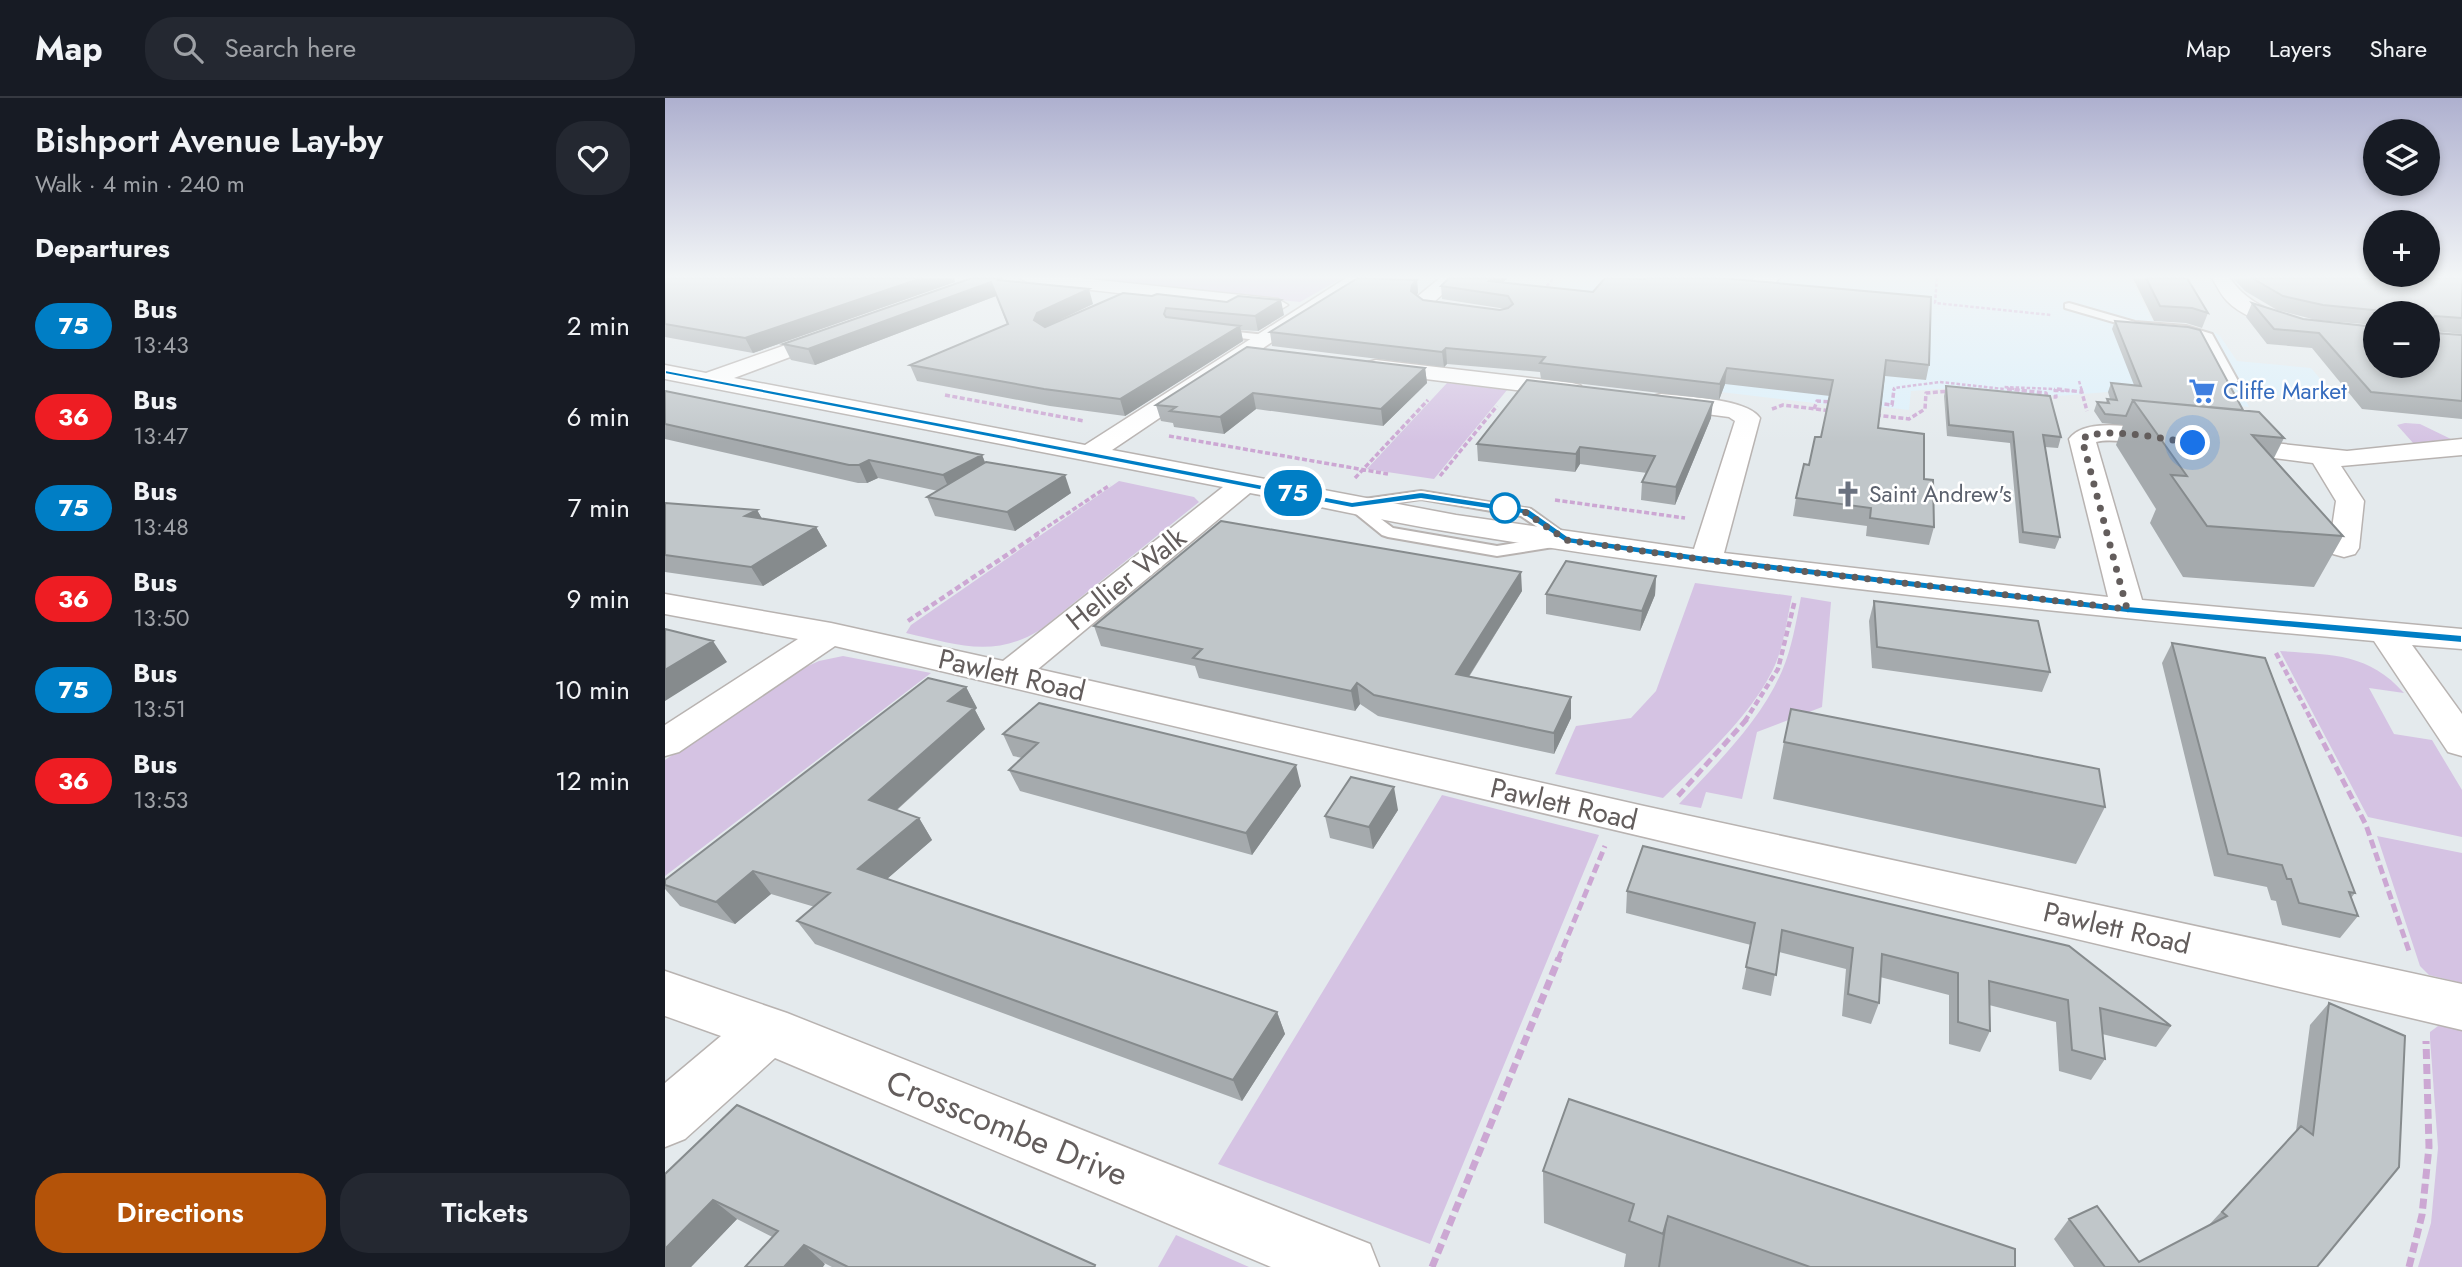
<!DOCTYPE html>
<meta charset="utf-8">
<style>
body{margin:0;font-family:Jost,sans-serif;background:#242831;color:#f1f3f6;height:100vh;display:flex;flex-direction:column;font-size:26px;white-space:nowrap}
*{box-sizing:border-box;margin:0}
p{font-size:23px;color:#9ea1a6}
.icon{flex:none;width:38px;height:38px;fill:none;stroke:currentColor;stroke-width:2;stroke-linecap:round;stroke-linejoin:round}
.map{position:relative;flex:1;overflow:hidden}
.details{display:flex;flex-direction:column;background:#171b24;width:665px}
.details>*{flex:none}
.badge{padding:0 14px;border-radius:23px;font-size:24px;line-height:46px}
.controls{position:absolute;left:1698px;top:21px;display:grid;gap:14px}
.controls a{display:grid;place-items:center;width:77px;height:77px;border-radius:50%;background:#171b24;box-shadow:0 4px 10px #0003;font-size:35px}
.you{position:absolute;width:35px;height:35px;margin:-18px;border:5px solid #fff;border-radius:50%;background:#1a73e8;box-shadow:0 0 0 10px #1a73e833}
.map>.badge{position:absolute;translate:-50% -50%;box-shadow:0 0 0 4px #fff}
h2{padding:0 35px;font-size:26px;line-height:63px}
.round{display:grid;place-items:center;flex:none;width:74px;height:74px;border-radius:28px;background:#242831}
.headline{display:flex;align-items:center;justify-content:space-between;height:119px;padding:0 35px}
h1{font-size:33px;font-weight:600;line-height:52px}
.primary-button{display:flex;gap:14px;margin-top:auto;padding:14px 35px}
.primary-button a{flex:1;height:80px;border-radius:28px;background:#b45309;color:#fff;font-size:28px;font-weight:600;line-height:80px;text-align:center}
.primary-button a+a{background:#242831;color:#f1f3f6}
ul{padding:0;list-style:none}
li{display:flex;align-items:center;gap:21px;height:91px;padding:0 35px}
li div{flex:1}
li b{display:block;font-size:26px}
li em{font-style:normal}
li .badge{min-width:77px;font-weight:700;text-align:center}
header{display:flex;align-items:center;gap:42px;box-sizing:border-box;height:98px;padding:0 35px;background:#171b24;border-bottom:2px solid #363941}
header strong{font-size:33px}
nav{display:flex;gap:38px;margin-inline-start:auto;font-size:24px}
.search{width:490px;height:63px;background:#242831;display:flex;align-items:center;gap:18px;box-sizing:border-box;padding:0 24px;border-radius:28px;color:#9ea1a6;font-size:26px}
main{display:flex;flex:1;min-height:0}
.map>svg:first-child{display:block}
.commercial{fill:#dcf0fb}
.green{fill:#d5c3e3}
.lines{fill:none;stroke-linecap:round;stroke-linejoin:round}
.service-casing{stroke:#b8b3b1;stroke-width:4}
.minor-casing{stroke:#b8b3b1;stroke-width:3}
.path-far4{stroke:#cca7d3;stroke-width:2.5;stroke-dasharray:3.5 2;stroke-linecap:butt}
.path-far3{stroke:#cca7d3;stroke-width:3.5;stroke-dasharray:5 2.5;stroke-linecap:butt}
.path-far2{stroke:#cca7d3;stroke-width:4.5;stroke-dasharray:6 3.5;stroke-linecap:butt}
.path-far1{stroke:#cca7d3;stroke-width:5;stroke-dasharray:9 4.5;stroke-linecap:butt}
.path{stroke:#cca7d3;stroke-width:7;stroke-dasharray:10 5;stroke-linecap:butt}
.service{fill:#fff;fill-rule:evenodd}
.minor{fill:#fff;fill-rule:evenodd}
.wall{fill:#a5aaad}
.shaded-wall{fill:#868b8d}
.building{fill:#c0c6c9;stroke:#868b8d;stroke-width:2}
.line{fill:#007ec5;stroke:#fff;stroke-width:2}
.walk{stroke:#635d5c;stroke-width:7;stroke-dasharray:0 12.6}
.stop-dot{fill:#fff;stroke:#007ec5;stroke-width:3.5}
.labels{text-anchor:middle;dominant-baseline:central;stroke-width:5;stroke-linejoin:round;paint-order:stroke}
.far-shop-label{font-size:23px;fill:#366cbe;stroke:#fff;text-anchor:start}
.far-worship-label{font-size:23px;fill:#5b616d;stroke:#fff;text-anchor:start}
.street-label{font-size:28px;fill:#635d5c;stroke:#fff}
.near-street-label{font-size:33px;fill:#635d5c;stroke:#fff}
</style>
<header>
<strong>Map</strong>
<div class="search"><svg class="icon" aria-label="search" viewBox="0 0 24 24"><circle cx="10" cy="10" r="6"/><path d="M15 15l6 6"/></svg>Search here</div>
<nav><a>Map</a><a>Layers</a><a>Share</a></nav>
</header>
<main>
<section class="details">
<div class="headline"><div><h1>Bishport Avenue Lay-by</h1><p>Walk · 4 min · 240 m</p></div><a class="round"><svg class="icon" aria-label="heart" viewBox="0 0 24 24"><path d="M12 20l-8-8c-3-5 5-10 8-4 3-6 11-1 8 4z"/></svg></a></div>
<h2>Departures</h2>
<ul>
<li><span class="badge" style="background:#007ec5;color:#fff">75</span><div><b>Bus</b><p>13:43</p></div><em>2 min</em></li>
<li><span class="badge" style="background:#ee1d23;color:#fff">36</span><div><b>Bus</b><p>13:47</p></div><em>6 min</em></li>
<li><span class="badge" style="background:#007ec5;color:#fff">75</span><div><b>Bus</b><p>13:48</p></div><em>7 min</em></li>
<li><span class="badge" style="background:#ee1d23;color:#fff">36</span><div><b>Bus</b><p>13:50</p></div><em>9 min</em></li>
<li><span class="badge" style="background:#007ec5;color:#fff">75</span><div><b>Bus</b><p>13:51</p></div><em>10 min</em></li>
<li><span class="badge" style="background:#ee1d23;color:#fff">36</span><div><b>Bus</b><p>13:53</p></div><em>12 min</em></li>
</ul>
<div class="primary-button"><a>Directions</a><a>Tickets</a></div>
</section>
<div class="map">
<svg width="1797" height="1169" viewBox="0 0 1797 1169">
<rect width="100%" height="100%" fill="#e4eaed"/>
<!-- commercial -->
<path class="commercial" d="M900,180H1466L1490,227L1549,234L1555,238L1572,263L1646,270L1674,303L1577,294L1584,309L1443,294L1393,298L1301,289L1246,293L1244,312L1210,308L1209,312L945,281L875,205Z"/>
<!-- green -->
<path class="green" d="M437,180H677L635,204L431,183Z
M782,285L842,292L769,381L702,371Z
M1740,325L1755,326L1788,342L1749,346L1732,327Z
M454,383L529,399L534,404L375,532C328,561 290,546 241,535L246,527Z
M1030,485L1127,498C1122,521 1119,546 1110,567C1089,615 1035,664 998,700L890,676L911,628L966,620L991,593Z
M1136,499L1166,504L1157,609L1092,634L1077,701L1041,694L1036,710L1014,706C1051,666 1095,624 1117,573C1127,550 1131,524 1136,499Z
M1615,553C1665,557 1703,554 1739,595L1704,590L1729,636L1767,642L1797,692V739L1703,719Z
M178,558L266,575L0,778V662L134,572L154,563Z
M777,697L934,737L765,1146L553,1066Z
M1712,738L1797,755V885L1764,877L1755,868Z
M1773,928L1797,930V1169H1753L1766,1125L1773,1050L1765,940V934Z
M511,1137L584,1169H493Z"/>
<g class="lines">
<!-- service casing -->
<g class="service-casing">
<path id="service" d="M1404,205L1470,224L1521,228L1547,236L1573,283L1563,286L1539,240L1520,234L1469,230L1400,210V206Z
M553,232L601,237L606,240L601,243L549,237L548,235Z
M756,393L866,411L909,442L901,447L832,458L723,439L717,437L680,407L692,402ZM756,401L856,418L887,439L832,448L728,430L700,409Z"/>
</g>
<!-- minor casing -->
<g class="minor-casing">
<path id="minor" d="M355,180H415L613,201L623,207L613,213L364,185Z
M681,180H702L447,352L791,417L1029,451L1070,323L1064,319L996,310L988,308L984,303L988,298L996,296C1020,299 1081,300 1095,320L1059,455L1443,499L1404,341C1421,317 1479,331 1504,334L1513,337L1517,342L1513,347C1487,354 1458,338 1431,344L1477,502L1797,531V551L1747,547L1797,616V658L1783,654L1709,543C1403,516 1096,485 792,435C723,424 654,408 585,395L373,571L979,708L1797,886V932L170,548L14,654L0,658V627L133,541L0,516V496L166,525L338,563L558,389L0,281V267L41,275L169,230L176,232L179,236L176,240L69,280L420,347Z
M775,180H795L769,204L809,210L812,214L809,218C793,222 760,219 749,206L753,198Z
M1114,180L1111,184L1093,190L1084,185L1089,180Z
M1547,180H1565C1595,225 1661,226 1710,230V242C1669,239 1592,234 1562,203C1556,197 1552,188 1547,180Z
M711,262L907,285L915,287L919,292L915,297L907,299L703,274L700,269L703,264Z
M1562,340L1682,353L1797,341V357L1676,368L1699,403L1694,450L1690,456L1679,459L1668,456L1664,450L1671,403L1648,365L1553,353L1549,348L1553,343Z
M0,873L122,915L705,1146L714,1169H606L110,960L20,1041L0,1049V985L56,938L0,918Z"/>
</g>
<!-- path-far4 -->
<path class="path-far4" d="M1272,180L1270,205L1386,217
M878,192L889,180
M1414,283L1417,293
M1229,293V290L1275,284L1339,291
M1360,293L1339,289L1390,291
M1390,293H1408"/>
<!-- path-far3 -->
<path class="path-far3" d="M1342,291L1381,295L1382,299
M1392,291L1417,294
M1416,291L1422,313
M280,297L419,323
M1381,299H1391L1390,291
M1212,305L1227,307L1229,291
M1107,311L1118,307L1167,313
M1149,311L1152,303L1168,304
M1211,317L1244,321L1260,311L1261,295L1285,293
M504,338L723,376
M775,378L832,308
M690,380L763,302
M890,402L1020,420
M370,437L445,387"/>
<!-- path-far2 -->
<path class="path-far2" d="M243,523L373,436
M1611,555L1647,623
M1080,623L1113,571L1130,502"/>
<!-- path-far1 -->
<path class="path-far1" d="M1646,621L1701,727L1745,856
M1013,698L1082,621
M893,862L940,748"/>
<!-- path -->
<path class="path" d="M767,1169L894,860
M1744,1169L1757,1117L1764,1049L1761,943"/>
<!-- service -->
<use href="#service" class="service"/>
<!-- minor -->
<use href="#minor" class="minor"/>
</g>
<!-- wall -->
<path class="wall" d="M0,180L290,184L88,255L0,239Z
M1468,180H1522L1543,215L1537,230L1521,225L1489,223Z
M1568,180H1797V236L1769,233L1770,235L1797,237V321L1697,311L1647,250L1602,246L1581,219L1587,205L1638,221L1710,268L1762,215H1710V227L1651,222L1612,212L1580,193Z
M752,182L753,195L751,197L758,202L835,212L841,211L777,201L776,188L838,185L1264,267L1261,282L1220,278L1213,330L1259,381L1269,429L1264,447L1201,438L1202,428L1128,418L1131,400L1156,339L1165,298L1060,286L1054,302L876,281L875,274L782,266L779,269L607,248L605,234Z
M343,183L428,206L380,229L458,195L619,217L593,233L576,232L578,243L460,318L385,308L252,283L245,267L342,226L331,198L150,267L126,262L118,246Z
M1450,223L1619,340L1609,360L1678,438L1649,489L1518,479L1485,425L1491,411L1451,347L1458,327L1437,325L1429,313L1432,304L1441,305L1442,301H1445L1443,294L1446,285L1469,287L1447,231Z
M760,270L762,285L718,328L591,311L559,336L509,329L508,325L496,323L491,307Z
M1281,288L1396,339L1393,350L1380,349L1395,439L1390,451L1354,445L1345,345L1282,338L1279,298Z
M0,293L317,357L320,364L406,395L350,433L270,418L262,399L273,393L213,380L202,385H193L0,341Z
M1046,320L1010,407L976,402L977,384L982,375L915,366L910,374L813,363L812,346Z
M0,405L92,412L97,421L151,429L162,448L98,488L0,474Z
M991,478L990,497L975,533L881,516V496Z
M857,493L804,579L906,599V620L889,656L713,618L695,606L690,613L534,580L530,568L436,548L429,528Z
M1209,503L1385,574L1377,594L1207,570L1204,523Z
M1507,545L1690,795L1686,800L1693,818L1675,840L1617,827L1611,803L1606,802L1602,789L1549,778L1497,565Z
M301,589L312,610L310,612L320,631L232,712L254,720L267,742L222,781L612,914L620,936L577,1003L150,846L132,823L150,809L106,796L70,826L15,808L0,791V782Z
M338,636L636,688L587,757L355,693L344,672L357,660L348,658Z
M1119,644L1440,709L1411,766L1108,701Z
M733,712L708,751L665,740L660,718Z
M962,793L1506,928L1491,949L1437,936L1440,961L1426,982L1394,973L1391,924L1324,907L1325,933L1315,954L1284,946V897L1215,879L1214,905L1206,926L1177,918L1181,871L1114,854L1106,898L1077,891L1086,847L961,815Z
M1664,905L1652,1169H1409L1389,1141L1404,1121L1474,1164L1543,1128L1631,1033L1645,927Z
M878,1073L1350,1169H959L961,1156L879,1125Z
M0,1076L430,1167L431,1169H167L72,1121L26,1169H0Z"/>
<!-- shaded-wall -->
<path class="shaded-wall" d="M257,180H289L290,184L88,255L80,240Z
M828,180H843L826,195L824,183Z
M752,182L753,195L748,200L746,193L747,187Z
M326,184L331,198L150,267L143,251Z
M424,191L428,206L377,230L369,222L372,215Z
M616,202L619,217L593,233L590,218Z
M575,228L578,243L460,318L455,301Z
M781,250L782,266L779,269L777,254Z
M760,270L762,285L718,328L716,311Z
M1062,270L1060,286L1054,302L1055,286Z
M588,295L591,311L559,336L555,319Z
M1048,304L1046,320L1010,407L1011,389Z
M915,349V366L910,374L911,356Z
M317,357L324,375L286,395L278,377Z
M204,362L213,380L202,385L194,367Z
M400,377L406,395L350,433L342,414Z
M92,412L103,431L80,418Z
M151,429L162,448L98,488L86,469Z
M856,474L857,493L792,597L791,576Z
M991,478L990,497L975,533L977,513Z
M48,543L62,564L0,603V572Z
M692,585L695,606L690,613L686,593Z
M301,589L312,610L310,612L320,631L218,724L204,702L283,603Z
M906,599V620L889,656V635Z
M631,667L636,688L587,757L581,735Z
M729,689L733,712L708,751L704,729Z
M254,720L267,742L208,793L193,771Z
M88,773L106,796L70,826L51,804Z
M612,914L620,936L577,1003L568,982Z
M48,1102L72,1121L26,1169H0V1151Z
M1003,1118L995,1169H993L998,1136Z
M139,1147L160,1166L158,1169H119Z"/>
<!-- building -->
<path class="building" d="M0,180H257L80,240L0,226Z
M307,180H337L332,182L424,191L372,215L369,222L380,229L458,195L487,198L492,196L562,204L573,198L616,202L590,218L501,210L499,216L501,219L575,228L455,301L379,291L245,267L343,226L326,184L143,251L118,246Z
M693,180L752,182L747,187L746,193L758,202L835,212L843,210L848,206L843,198L776,188L784,180H828L824,183L928,194L940,180L981,181L982,180H1056L1266,199L1264,267L1221,262L1213,330L1259,336V381L1268,382L1269,429L1205,420L1206,410L1131,400L1139,366L1144,367L1150,339H1156L1168,282L1062,270L1055,286L875,265L880,259L781,250L777,254L605,234Z
M1481,180H1522L1543,215L1527,210L1495,208Z
M1587,180H1797V220L1770,218L1768,220V232L1770,235L1797,237V303L1706,294L1654,235L1609,231L1587,205L1638,221L1710,229V268H1762V215H1720L1718,213L1658,207L1618,198Z
M1450,223L1523,229L1535,232L1578,312L1468,302L1461,318L1440,316L1432,304L1444,305L1442,301L1452,302L1446,285L1476,288Z
M582,249L760,270L716,311L588,295L555,319L505,313L511,309L491,307Z
M862,282L1048,304L1011,389L977,384L990,358L915,349L911,356L812,346Z
M1281,288L1385,298L1396,339L1378,337L1395,439L1358,434L1348,334L1284,327Z
M0,293L317,357L278,377L204,362L194,367H184L0,326Z
M1468,302L1594,314L1619,340L1587,337L1678,438L1542,428L1506,377L1522,378Z
M321,364L400,377L342,414L262,399Z
M0,405L92,412L80,418L151,429L86,469L0,457Z
M556,423L856,474L791,576L906,599L889,635L709,597L692,585L686,593L528,560L537,551L429,528Z
M901,463L991,478L977,513L881,496Z
M1209,503L1373,523L1385,574L1212,549Z
M0,531L48,543L0,572Z
M1507,545L1600,560L1690,795L1684,794L1693,818L1634,805L1626,781H1622L1617,767L1563,756Z
M263,580L301,589L283,603L309,610L204,702L254,720L193,771L612,914L568,982L132,823L165,795L88,773L51,804L0,787V782Z
M374,605L631,667L581,735L344,672L373,645L338,636Z
M1126,611L1434,671L1440,709L1119,644Z
M686,679L729,689L704,729L660,718Z
M978,748L1404,848L1506,928L1435,910L1440,961L1407,952L1403,902L1324,883L1325,933L1293,924V875L1217,856L1214,905L1183,896L1188,850L1117,832L1111,877L1081,869L1090,825L962,793Z
M1664,905L1740,938L1734,1069L1652,1169H1440L1404,1121L1432,1108L1474,1164L1562,1118L1557,1114L1636,1028L1648,1037Z
M904,1001L1350,1151V1169H1145L1003,1118L998,1136L964,1123L969,1106L878,1073Z
M72,1007L430,1167L429,1169H183L139,1147L119,1169H80L113,1133L48,1102L0,1151V1076Z"/>
<!-- sky -->
<linearGradient id="sky" x2="0" y2="1"><stop stop-color="#aeb0cf"/><stop offset="0.52" stop-color="#f3f6f7"/><stop offset="1" stop-color="#f3f6f7" stop-opacity="0"/></linearGradient>
<rect width="1797" height="344" fill="url(#sky)"/>
<!-- line -->
<path class="line" d="M0,272L687,404L756,394L864,411L904,439L1041,458L1462,508L1797,537V545L1462,515L1041,465L901,445L857,416L756,401L687,410L0,276Z"/>
<g class="lines">
<!-- walk -->
<path class="walk" d="M840,410H838L860,414L901,442L1041,462L1462,511L1417,341C1437,327 1503,342 1528,345"/>
</g>
<!-- icons -->
<defs>
<g id="supermarket-bare" transform="scale(2.1)"><path d="M-6-5.5h2.5l.6 2H6L4.5 2H-2.5L-4.4-4H-6ZM-1.5 3.2a1.3 1.3 0 1 0 .1 0ZM3 3.2a1.3 1.3 0 1 0 .1 0Z" fill="#3f7fe0" stroke="#fff" stroke-width="2.5" paint-order="stroke"/></g>
<g id="church-bare" transform="scale(2.1)"><path d="M-1.2-6h2.4v3.5h3.3v2.4h-3.3V6h-2.4V-.1h-3.3v-2.4h3.3Z" fill="#6b7280" stroke="#fff" stroke-width="2.5" paint-order="stroke"/></g>
</defs>
<g fill-rule="evenodd">
<use href="#supermarket-bare" x="1537" y="293"/>
<use href="#church-bare" x="1183" y="396"/>
</g>
<!-- markers -->
<circle class="stop-dot" cx="840" cy="410" r="14"/>
<g class="labels">
<!-- far-shop labels -->
<g class="far-shop-label">
<text x="1558" y="293">Cliffe Market</text>
</g>
<!-- far-worship labels -->
<g class="far-worship-label">
<text x="1204" y="396">Saint Andrew's</text>
</g>
<!-- street labels -->
<g class="street-label">
<text transform="translate(461 481) rotate(-39)">Hellier Walk</text>
<text transform="translate(347 577) rotate(13)">Pawlett Road</text>
<text transform="translate(899 706) rotate(13)">Pawlett Road</text>
<text transform="translate(1452 830) rotate(13)">Pawlett Road</text>
</g>
<!-- near-street labels -->
<g class="near-street-label">
<text transform="translate(342 1030) rotate(22)">Crosscombe Drive</text>
</g>
</g>
</svg>
<div class="controls">
<a><svg class="icon" aria-label="layers" viewBox="0 0 24 24"><path d="M12 4l9 5-9 5-9-5zM3 14l9 5 9-5"/></svg></a>
<a>+</a>
<a>−</a>
</div>
<div class="you" style="left:1528px;top:345px"></div>
<b class="badge" style="left:628px;top:395px;background:#007ec5;color:#fff">75</b>
</div>
</main>
